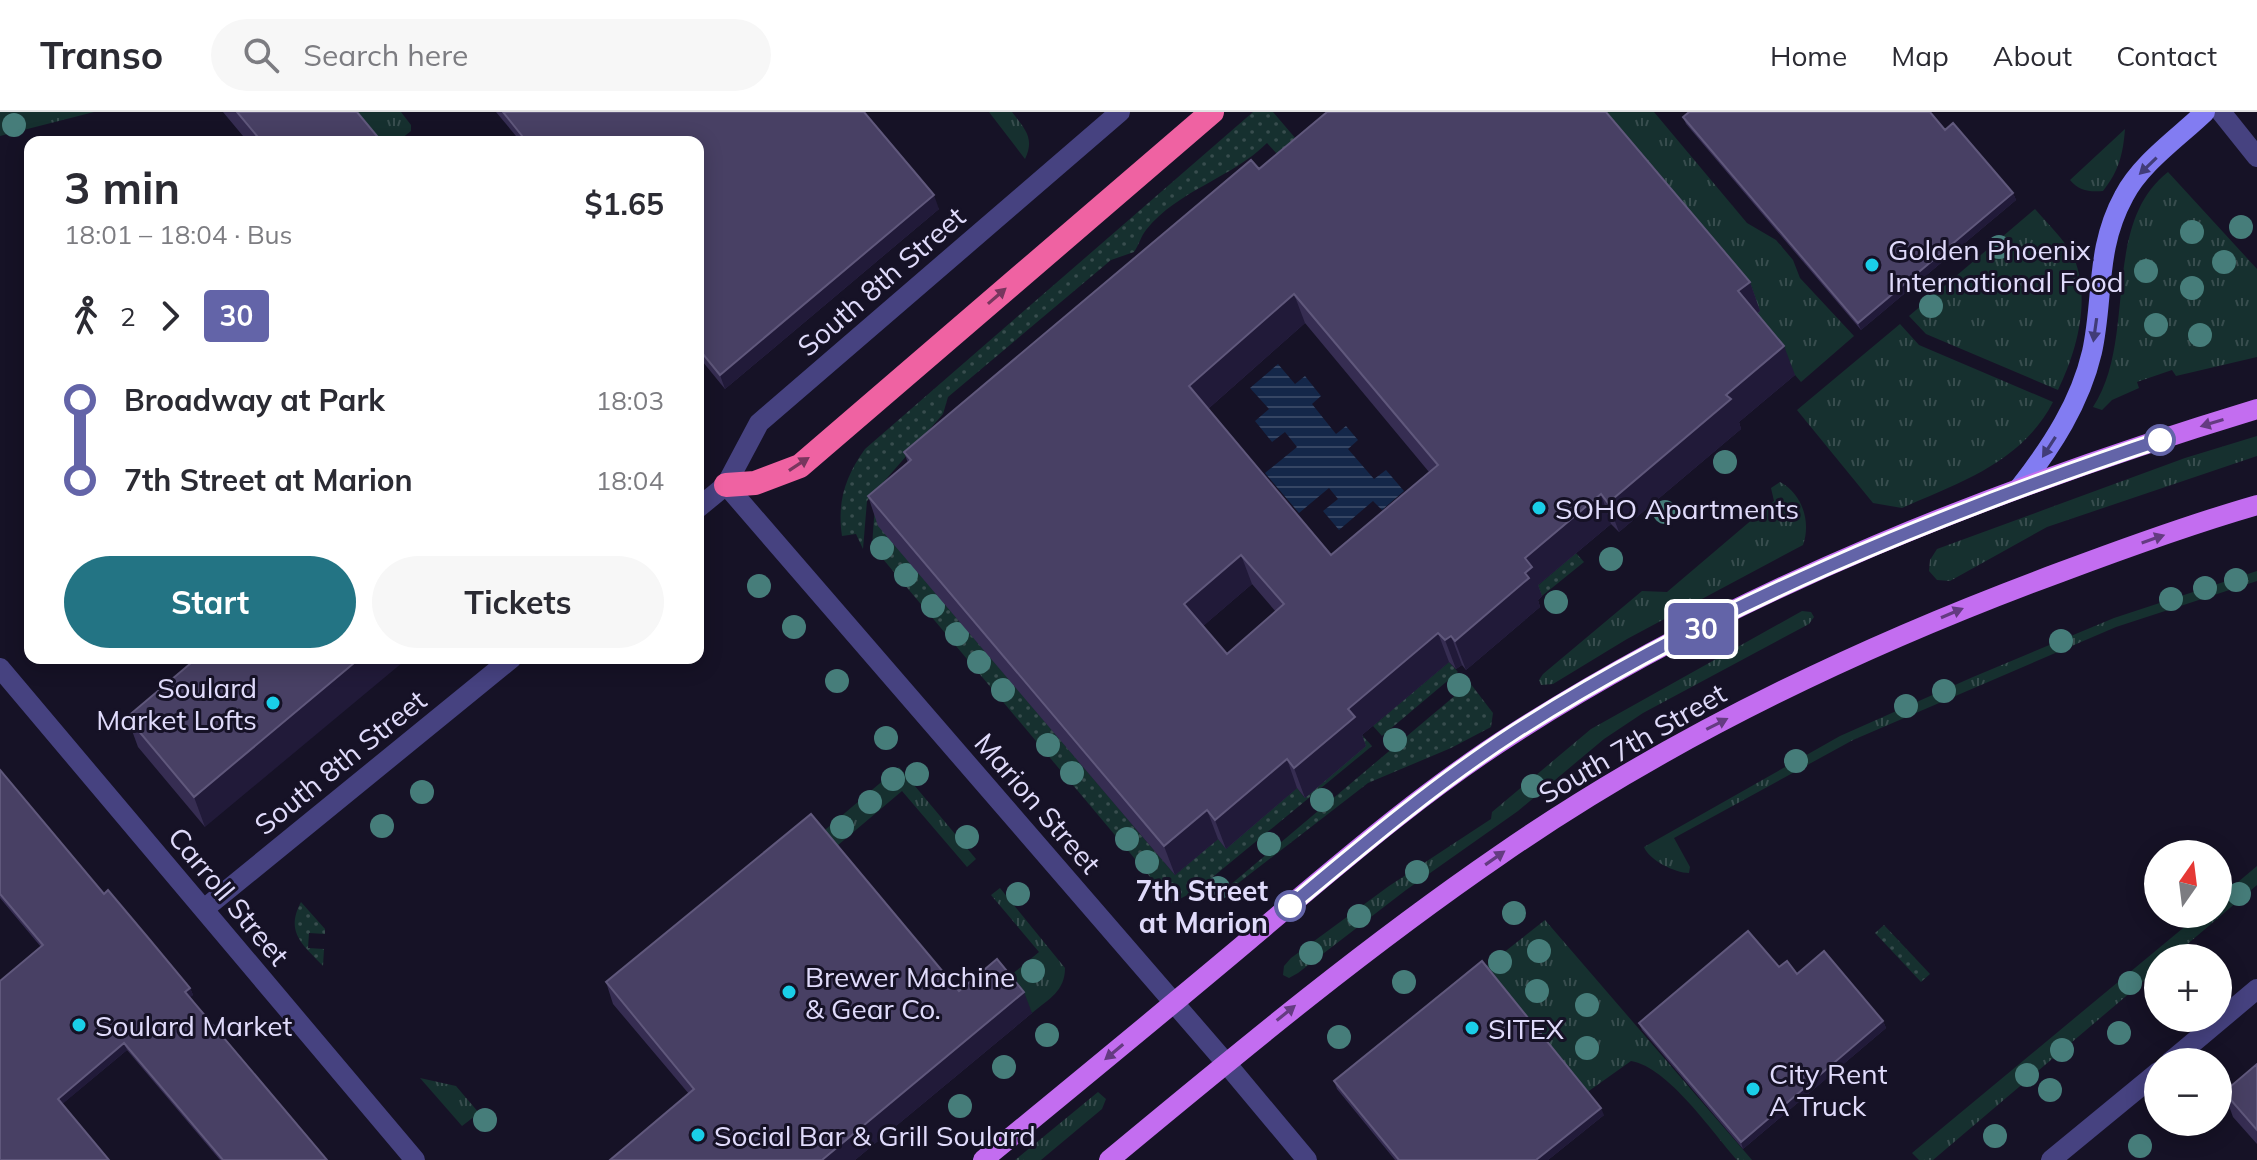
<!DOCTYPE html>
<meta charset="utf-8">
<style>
body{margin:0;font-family:Mulish,sans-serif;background:#f7f7f7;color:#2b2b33;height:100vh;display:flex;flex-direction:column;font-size:30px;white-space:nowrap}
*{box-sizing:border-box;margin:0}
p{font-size:26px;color:#7c7c81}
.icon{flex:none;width:44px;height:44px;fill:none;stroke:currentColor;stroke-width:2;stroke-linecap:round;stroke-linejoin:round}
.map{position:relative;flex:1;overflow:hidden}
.side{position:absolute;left:24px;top:24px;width:680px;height:528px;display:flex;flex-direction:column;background:#fff;border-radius:16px;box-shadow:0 4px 20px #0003}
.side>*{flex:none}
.badge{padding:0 16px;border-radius:6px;font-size:28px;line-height:52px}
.needle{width:52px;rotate:14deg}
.tools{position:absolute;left:2144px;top:728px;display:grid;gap:16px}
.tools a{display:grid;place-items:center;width:88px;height:88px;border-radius:50%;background:#fff;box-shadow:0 4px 20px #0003;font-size:40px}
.map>.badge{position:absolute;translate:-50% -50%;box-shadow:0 0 0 4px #fff}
.legs{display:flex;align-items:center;gap:12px;height:88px;padding:0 40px;font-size:26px}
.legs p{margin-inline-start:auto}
.overview{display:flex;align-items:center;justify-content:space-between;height:136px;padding:0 40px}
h1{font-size:44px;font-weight:700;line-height:60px}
.cta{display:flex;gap:16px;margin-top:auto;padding:16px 40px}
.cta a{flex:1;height:92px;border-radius:48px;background:#237484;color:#fff;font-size:32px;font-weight:700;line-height:92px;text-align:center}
.cta a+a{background:#f7f7f7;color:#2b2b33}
ul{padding:0 40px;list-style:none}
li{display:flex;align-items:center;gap:28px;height:80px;font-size:30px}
li i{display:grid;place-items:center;width:12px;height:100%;margin:0 10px;background:currentColor}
li i::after{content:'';width:20px;height:20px;margin:-10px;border:6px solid;border-radius:50%;background:#fff}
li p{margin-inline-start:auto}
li:first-child i{background:linear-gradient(#0000 50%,currentColor 0)}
li:last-child i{background:linear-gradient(currentColor 50%,#0000 0)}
header{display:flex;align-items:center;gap:48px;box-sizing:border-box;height:112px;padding:0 40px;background:#fff;border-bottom:2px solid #e1e1e2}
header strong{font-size:38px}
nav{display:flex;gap:44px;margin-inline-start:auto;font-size:28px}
.search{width:560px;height:72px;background:#f7f7f7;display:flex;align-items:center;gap:20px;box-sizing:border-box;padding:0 28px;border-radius:44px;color:#7c7c81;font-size:30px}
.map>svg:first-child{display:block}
.grass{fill:url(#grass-tufts)}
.garden{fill:url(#garden-dots)}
.water{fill:url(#water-rules)}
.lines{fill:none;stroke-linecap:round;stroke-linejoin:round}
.minor{stroke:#464280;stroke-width:20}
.tertiary{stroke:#464280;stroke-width:20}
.secondary{stroke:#827cf2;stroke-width:20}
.primary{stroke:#c36df0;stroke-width:20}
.motorway{stroke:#ef62a2;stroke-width:24}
.tree{fill:#467d7a}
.wall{fill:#362d52;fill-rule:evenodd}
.shaded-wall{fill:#211a39}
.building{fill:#484064;stroke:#60587c;stroke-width:2;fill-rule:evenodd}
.oneway{fill:#413c78}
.oneway2{fill:#78365e}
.oneway3{fill:#643b81}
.line-1-casing{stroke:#fff;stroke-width:18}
.line-1{stroke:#6364a8;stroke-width:12}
.poi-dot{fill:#1acee8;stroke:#161226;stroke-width:3}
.stop-1-dot{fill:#fff;stroke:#6364a8;stroke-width:4}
.labels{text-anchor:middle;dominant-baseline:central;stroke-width:6;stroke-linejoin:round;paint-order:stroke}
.poi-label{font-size:28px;fill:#e0dbfb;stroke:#161226;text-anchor:start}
.street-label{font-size:28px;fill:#e0dbfb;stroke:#161226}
.stop-label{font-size:28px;font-weight:bold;fill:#e0dbfb;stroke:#161226;text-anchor:end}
</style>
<header>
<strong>Transo</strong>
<div class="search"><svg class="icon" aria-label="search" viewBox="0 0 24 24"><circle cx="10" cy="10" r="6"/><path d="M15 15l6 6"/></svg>Search here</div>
<nav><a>Home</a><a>Map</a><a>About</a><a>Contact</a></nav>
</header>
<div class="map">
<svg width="2257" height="1048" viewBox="0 0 2257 1048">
<defs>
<pattern id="grass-tufts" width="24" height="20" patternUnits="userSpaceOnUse" patternTransform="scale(2)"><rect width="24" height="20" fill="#16302f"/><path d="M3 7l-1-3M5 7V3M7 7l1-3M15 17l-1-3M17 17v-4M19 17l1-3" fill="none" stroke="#384d4e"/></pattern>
<pattern id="garden-dots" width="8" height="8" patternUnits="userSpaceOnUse" patternTransform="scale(2)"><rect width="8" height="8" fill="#16302f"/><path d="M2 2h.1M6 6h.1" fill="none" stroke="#384d4e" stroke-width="1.8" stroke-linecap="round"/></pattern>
<pattern id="water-rules" width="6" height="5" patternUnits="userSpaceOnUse" patternTransform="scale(2)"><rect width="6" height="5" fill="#142749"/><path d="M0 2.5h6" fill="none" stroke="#364664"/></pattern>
</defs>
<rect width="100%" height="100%" fill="#161226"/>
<!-- grass -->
<path class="grass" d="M0,0H94L0,24Z
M342,0H401L411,13V19L397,30H368Z
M989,0H1012C1025,17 1035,26 1025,47Z
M1592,0H1654L1747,111L1776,128L1793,148L1800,166L1854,224L1801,270L1748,208L1760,198Z
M2125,17C2123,42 2119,59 2103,79C2089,80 2079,79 2070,68Z
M2168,60L2257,157V245L2176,264L2172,258L2137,270L2139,276L2112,288L2102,298L2093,295C2138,227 2100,113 2168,60Z
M2035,97C2047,111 2066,129 2074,146C2091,188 2077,239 2058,278L1926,222L1909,204Z
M1900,212L1919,233L2053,290C2022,350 1961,370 1902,396L1873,391L1797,298Z
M2257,324V344L2047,415L1950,469L1937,468L1929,459L1930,448L1937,437L2185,346Z
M1780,370C1803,382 1811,411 1803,433L1627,527L1553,572L1541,573L1539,568L1543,562L1642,479L1667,480L1774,389L1771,376Z
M2257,459V469L2116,515L1853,628L1674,726L1690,755L1689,761C1675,761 1649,748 1644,735L1840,624L1973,565L2114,506Z
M1802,499L1811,500L1814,505L1809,512L1643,601L1604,627L1518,699L1406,778L1298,861L1289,866L1283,863L1284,854L1291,846L1389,774L1491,707L1492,700L1591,617Z
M899,655L976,747L967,755L902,679L831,739L819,723Z
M2257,754V773L2171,846H2158V857L1933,1048H1919L1912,1041L2200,802H2218V787Z
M1000,776L1065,856C1065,879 1049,887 1032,901L1005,868L1039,840L991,783Z
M1545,808L1752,1048H1737C1712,1020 1668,955 1631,949L1586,981L1484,856Z
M420,966L456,974L479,1001L462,1014Z
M1098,980L1106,987L1102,997L1041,1048H1015Z"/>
<!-- garden -->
<path class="garden" d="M1253,0H1273L1314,48L1296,63L1267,31C1232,66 1178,78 1146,118C1141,124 1139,133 1134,140L1111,148L948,285L943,302L867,389L863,437L856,422L842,424C837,390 845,365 865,337Z
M875,393L879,414L1175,763L1218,727L1226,736L1297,676L1304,685L1362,623L1372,634L1197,778L1172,791L872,434Z
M1576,441L1584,450L1542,484L1536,475Z
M1449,550L1458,560L1382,624L1373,614Z
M1470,571L1493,601L1491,615L1451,636L1368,671L1219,786L1217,784Z
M301,790L325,817V822L309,821L308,836L324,837L323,854C302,832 285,820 301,790Z
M1884,813L1930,862L1921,870L1875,821Z"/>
<!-- water -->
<path class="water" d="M1278,252L1295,272L1305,264L1321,284L1312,292L1336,322L1346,314L1358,328L1348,337L1374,367L1386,358L1404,379L1382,398L1373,389L1339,418L1323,399L1338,387L1329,376L1299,401L1265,361L1297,335L1285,320L1272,330L1255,309L1269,297L1250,276Z"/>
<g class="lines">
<!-- minor -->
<path class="minor" d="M698,396L726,373L759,311L1120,0
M0,556L415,1048
M204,797L512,546
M2170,950L2257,877
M1226,951L1307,1048
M2051,1048L2158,960"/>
<!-- tertiary -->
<path class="tertiary" d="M2221,0L2257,45
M726,373L1226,951"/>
<!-- secondary -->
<path class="secondary" d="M2020,375C2052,334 2080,291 2092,240C2104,185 2095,137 2124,84C2141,51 2178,26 2205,0"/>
<!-- primary -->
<path class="primary" d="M983,1048C1072,975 1161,902 1249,828C1336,755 1420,681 1516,620C1743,475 2000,375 2257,297
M1109,1048C1237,942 1363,837 1500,743C1673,623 1863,533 2061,460C2125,436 2191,412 2257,393"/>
<!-- motorway -->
<path class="motorway" d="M726,373L755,371L800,354L1212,0"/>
</g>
<!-- trees -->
<g class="tree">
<circle cx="14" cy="13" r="12"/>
<circle cx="2241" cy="115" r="12"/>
<circle cx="2192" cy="120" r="12"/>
<circle cx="1999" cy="135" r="12"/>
<circle cx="2224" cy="150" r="12"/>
<circle cx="2146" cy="159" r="12"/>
<circle cx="2192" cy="176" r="12"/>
<circle cx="1931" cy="194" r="12"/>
<circle cx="2156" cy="213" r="12"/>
<circle cx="2200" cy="223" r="12"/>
<circle cx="1725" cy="350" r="12"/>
<circle cx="1665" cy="400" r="12"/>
<circle cx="882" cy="436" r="12"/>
<circle cx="1611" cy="447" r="12"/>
<circle cx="906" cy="463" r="12"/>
<circle cx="2236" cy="468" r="12"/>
<circle cx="759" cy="474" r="12"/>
<circle cx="2205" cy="476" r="12"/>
<circle cx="2171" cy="487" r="12"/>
<circle cx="1556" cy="490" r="12"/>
<circle cx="933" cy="494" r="12"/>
<circle cx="794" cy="515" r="12"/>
<circle cx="957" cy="522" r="12"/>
<circle cx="2061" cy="529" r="12"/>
<circle cx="979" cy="550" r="12"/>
<circle cx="837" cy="569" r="12"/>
<circle cx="1459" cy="573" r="12"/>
<circle cx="1003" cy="578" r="12"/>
<circle cx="1944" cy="579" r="12"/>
<circle cx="1906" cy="594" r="12"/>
<circle cx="886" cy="626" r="12"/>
<circle cx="1395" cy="628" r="12"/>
<circle cx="1048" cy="633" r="12"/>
<circle cx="1796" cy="649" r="12"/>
<circle cx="1072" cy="661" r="12"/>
<circle cx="917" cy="662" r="12"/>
<circle cx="893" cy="667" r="12"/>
<circle cx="1533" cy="674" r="12"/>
<circle cx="422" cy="680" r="12"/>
<circle cx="1322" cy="688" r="12"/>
<circle cx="870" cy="690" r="12"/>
<circle cx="382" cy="714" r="12"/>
<circle cx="842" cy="715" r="12"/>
<circle cx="967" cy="725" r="12"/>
<circle cx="1127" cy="727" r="12"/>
<circle cx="1269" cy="732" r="12"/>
<circle cx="1147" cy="750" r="12"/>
<circle cx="1417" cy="760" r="12"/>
<circle cx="1218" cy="776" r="12"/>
<circle cx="1018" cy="782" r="12"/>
<circle cx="2239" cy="782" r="12"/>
<circle cx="1514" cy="801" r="12"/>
<circle cx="1359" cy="804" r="12"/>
<circle cx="1539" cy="839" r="12"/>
<circle cx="1311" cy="841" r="12"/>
<circle cx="1500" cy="850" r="12"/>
<circle cx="1033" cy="859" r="12"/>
<circle cx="1404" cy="870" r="12"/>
<circle cx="2130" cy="871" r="12"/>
<circle cx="1537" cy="879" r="12"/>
<circle cx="1587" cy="893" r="12"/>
<circle cx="2119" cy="921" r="12"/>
<circle cx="1047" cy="923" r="12"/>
<circle cx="1339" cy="925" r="12"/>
<circle cx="1587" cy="936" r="12"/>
<circle cx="2062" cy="938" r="12"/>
<circle cx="1004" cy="955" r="12"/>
<circle cx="2027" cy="963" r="12"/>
<circle cx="2050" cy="978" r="12"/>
<circle cx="960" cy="994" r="12"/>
<circle cx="485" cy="1008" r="12"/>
<circle cx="1995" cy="1024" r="12"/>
<circle cx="2140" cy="1034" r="12"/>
</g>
<!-- wall -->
<path class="wall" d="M223,0H357L382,30H248Z
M496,0H864L939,97L725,277L698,244V30H521Z
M1683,5L1945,18L2013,81L2016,88L1861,218L1686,12Z
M1259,57L1750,170L1760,199L1757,202L1795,263L1739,310L1741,317L1619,420L1611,412L1538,473L1542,484L1538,488L1540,495L1466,558L1462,553L1456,557L1449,550L1362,623L1366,634L1305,686L1297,676L1226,737L1218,727L1175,763L878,414L868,384L908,351L904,340ZM1305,211L1429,360L1331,443L1208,297ZM1252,472L1276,500L1227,542L1203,514Z
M197,546L205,715L138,635L127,605Z
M0,658L104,782L190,876L193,883L190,885L327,1048H220L127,938L62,992L0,1048L41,835L0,786Z
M1779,855L1797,862L1883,909L1886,916L1743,1037L1642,918L1639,911Z
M606,870L959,879L1032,901L855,1048H610L689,982L613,892Z
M2257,952V1032L2233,1005L2224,980Z
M1334,969L1604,1003L1548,1048H1395L1337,977Z"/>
<!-- shaded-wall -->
<path class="shaded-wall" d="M2013,81L2016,88L1861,218L1858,211Z
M934,83L939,97L725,277L720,263Z
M1750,170L1760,199L1748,208L1738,179Z
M1294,182L1305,211L1200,304L1189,274Z
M1784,234L1795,263L1739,310L1741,317L1619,420L1608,391L1726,283Z
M1601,382L1611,412L1538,473L1542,484L1538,488L1540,495L1466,558L1455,529L1525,461V446Z
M1241,443L1252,472L1195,521L1184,492Z
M1438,521L1449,550L1362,623L1366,634L1305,686L1294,656L1348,597Z
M1451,524L1462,553L1456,557L1445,528Z
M360,546H408L205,715L194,685Z
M1287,647L1297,676L1226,737L1215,708Z
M1207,698L1218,727L1175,763L1164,734Z
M190,876L193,883L188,887L185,880Z
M1024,880L1032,901L855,1048H822Z
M1883,909L1886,916L1743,1037L1741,1030Z
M124,931L127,938L60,994L58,987Z
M1601,996L1604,1003L1548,1048H1536Z"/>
<!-- building -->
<path class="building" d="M237,0H357L382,30H262Z
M503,0H864L934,83L720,263L698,236V30H527Z
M1327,0H1606L1750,170L1738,179L1784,234L1726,283L1731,287L1608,391L1601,382L1525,446L1532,455L1525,461L1529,466L1455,529L1451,524L1445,528L1438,521L1348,597L1355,605L1294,656L1287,647L1215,708L1207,698L1164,734L868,384L911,348L904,340L1251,48L1259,57ZM1294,182L1438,353L1331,443L1189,274ZM1241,443L1284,492L1227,542L1184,492Z
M1689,0H1930L1945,18L1953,11L2013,81L1858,211L1683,5Z
M197,546H360L194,685L127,605Z
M0,658L104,782L108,778L150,828L190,876L185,880L327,1048H223L124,931L58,987L109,1048H0V869L43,833L0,782Z
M811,702L959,879L997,847L1024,880L822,1048H610L694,977L606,870Z
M1748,819L1779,855L1787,849L1797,862L1824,839L1883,909L1741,1030L1639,911Z
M1482,849L1601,996L1536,1048H1399L1334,969Z
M2257,952V1018L2224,980Z"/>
<!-- one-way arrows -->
<defs><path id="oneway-solid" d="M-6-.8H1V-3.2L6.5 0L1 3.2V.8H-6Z" transform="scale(2)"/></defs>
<g class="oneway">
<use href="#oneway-solid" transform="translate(2148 54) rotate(136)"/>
<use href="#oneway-solid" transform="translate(2095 218) rotate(98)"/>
<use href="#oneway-solid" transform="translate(2049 335) rotate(123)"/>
</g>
<g class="oneway2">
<use href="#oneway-solid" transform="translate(997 184) rotate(-41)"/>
<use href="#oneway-solid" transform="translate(799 352) rotate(-33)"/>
</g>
<g class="oneway3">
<use href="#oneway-solid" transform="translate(2212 311) rotate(163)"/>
<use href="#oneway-solid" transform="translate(2153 427) rotate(-19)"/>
<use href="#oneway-solid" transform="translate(1952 501) rotate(-23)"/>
<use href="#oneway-solid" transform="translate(1717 612) rotate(-27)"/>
<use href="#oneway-solid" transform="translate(1495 746) rotate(-35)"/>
<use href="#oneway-solid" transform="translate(1286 901) rotate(-39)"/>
<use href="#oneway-solid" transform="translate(1114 940) rotate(140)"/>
</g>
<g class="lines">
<!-- line-1 casing -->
<g class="line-1-casing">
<path id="line-1" d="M1290,794C1363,733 1435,672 1515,620C1714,493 1938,402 2160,328"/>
</g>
<!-- line-1 -->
<use href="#line-1" class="line-1"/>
</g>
<!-- markers -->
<g class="poi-dot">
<circle cx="1872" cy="153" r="8"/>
<circle cx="1539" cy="396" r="8"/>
<circle cx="273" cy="591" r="8"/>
<circle cx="789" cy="880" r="8"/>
<circle cx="79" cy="913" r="8"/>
<circle cx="1472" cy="916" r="8"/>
<circle cx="1753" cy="977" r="8"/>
<circle cx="698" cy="1023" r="8"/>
</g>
<g class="stop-1-dot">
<circle cx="2160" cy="328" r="14"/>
<circle cx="1290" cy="794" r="14"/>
</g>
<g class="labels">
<!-- poi labels -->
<g class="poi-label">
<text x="1888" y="137">Golden Phoenix<tspan x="1888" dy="32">International Food</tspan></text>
<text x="1555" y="396">SOHO Apartments</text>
<text x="257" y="575" text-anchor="end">Soulard<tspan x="257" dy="32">Market Lofts</tspan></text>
<text x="805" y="864">Brewer Machine<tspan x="805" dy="32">&amp; Gear Co.</tspan></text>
<text x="95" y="913">Soulard Market</text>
<text x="1488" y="916">SITEX</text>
<text x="1769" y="961">City Rent<tspan x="1769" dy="32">A Truck</tspan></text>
<text x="714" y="1023">Social Bar &amp; Grill Soulard</text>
</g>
<!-- street labels -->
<g class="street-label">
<text transform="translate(881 169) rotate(-41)">South 8th Street</text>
<text transform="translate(1632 631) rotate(-30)">South 7th Street</text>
<text transform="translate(340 650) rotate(-39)">South 8th Street</text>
<text transform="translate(1038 691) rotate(49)">Marion Street</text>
<text transform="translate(229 784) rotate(50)">Carroll Street</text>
</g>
<!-- stop labels -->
<g class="stop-label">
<text x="1268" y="778">7th Street<tspan x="1268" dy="32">at Marion</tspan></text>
</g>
</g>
</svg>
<div class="tools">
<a><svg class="needle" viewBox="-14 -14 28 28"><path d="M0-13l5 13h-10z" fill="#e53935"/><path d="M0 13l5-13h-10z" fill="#7c7c81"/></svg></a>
<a>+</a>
<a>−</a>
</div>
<b class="badge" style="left:1701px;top:517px;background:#6364a8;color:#fff">30</b>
<section class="side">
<div class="overview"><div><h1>3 min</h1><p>18:01 – 18:04 · Bus</p></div><b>$1.65</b></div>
<div class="legs"><svg class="icon" aria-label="walk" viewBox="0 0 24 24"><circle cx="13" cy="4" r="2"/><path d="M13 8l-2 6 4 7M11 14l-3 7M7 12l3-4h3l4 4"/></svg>2<svg class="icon" aria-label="forward" viewBox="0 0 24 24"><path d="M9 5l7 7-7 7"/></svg><b class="badge" style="background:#6364a8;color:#fff">30</b></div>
<ul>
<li><i style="color:#6364a8"></i><b>Broadway at Park</b><p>18:03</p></li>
<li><i style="color:#6364a8"></i><b>7th Street at Marion</b><p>18:04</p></li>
</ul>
<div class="cta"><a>Start</a><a>Tickets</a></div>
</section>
</div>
